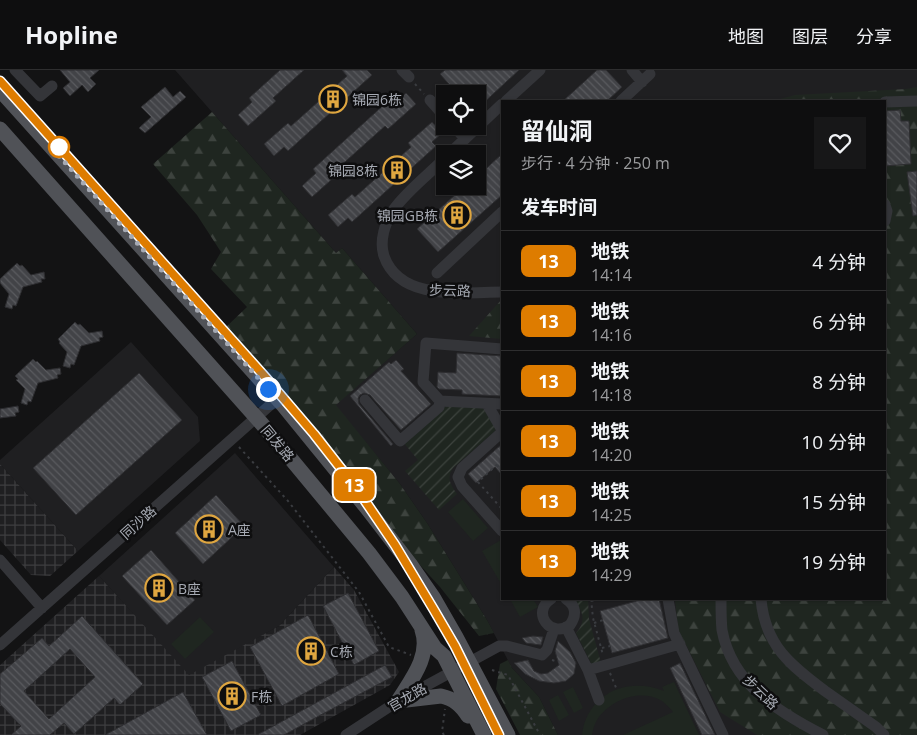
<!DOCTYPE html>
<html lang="zh">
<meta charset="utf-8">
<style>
body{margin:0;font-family:"Open Sans","Noto Sans SC",sans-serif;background:#171718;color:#f1f3f6;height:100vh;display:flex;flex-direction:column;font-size:19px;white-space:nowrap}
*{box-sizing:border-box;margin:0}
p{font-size:16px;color:#9b9c9e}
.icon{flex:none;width:28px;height:28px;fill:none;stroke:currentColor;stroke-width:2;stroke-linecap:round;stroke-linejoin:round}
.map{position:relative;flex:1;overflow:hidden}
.side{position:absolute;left:501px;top:30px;width:385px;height:500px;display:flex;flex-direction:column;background:#0e0e0f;border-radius:0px;box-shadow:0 1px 4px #0004,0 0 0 1px #2e2e2f}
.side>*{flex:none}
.badge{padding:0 10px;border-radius:8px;font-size:18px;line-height:32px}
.buttons{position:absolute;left:436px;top:15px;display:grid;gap:10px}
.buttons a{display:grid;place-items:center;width:50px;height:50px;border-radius:0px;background:#0e0e0f;box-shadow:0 1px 4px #0004,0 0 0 1px #2e2e2f;font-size:25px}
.you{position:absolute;width:25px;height:25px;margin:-12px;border:4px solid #fff;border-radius:50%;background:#1a73e8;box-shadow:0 0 0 8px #1a73e833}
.map>.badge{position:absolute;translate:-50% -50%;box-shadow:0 0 0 2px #fff}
h2{padding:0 20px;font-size:19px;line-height:45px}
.round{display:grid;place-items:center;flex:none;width:52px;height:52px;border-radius:0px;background:#171718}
.headline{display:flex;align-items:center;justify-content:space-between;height:85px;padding:0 20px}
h1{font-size:24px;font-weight:700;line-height:38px}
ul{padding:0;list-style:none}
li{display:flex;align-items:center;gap:15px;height:60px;padding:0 20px;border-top:1px solid #2e2e2f}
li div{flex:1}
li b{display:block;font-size:19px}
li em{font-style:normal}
li .badge{min-width:55px;font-weight:700;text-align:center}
header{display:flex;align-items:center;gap:30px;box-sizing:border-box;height:70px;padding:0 25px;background:#0e0e0f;border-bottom:1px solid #2e2e2f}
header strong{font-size:24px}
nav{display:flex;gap:28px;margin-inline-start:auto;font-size:18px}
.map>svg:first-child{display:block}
.built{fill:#1f1f21;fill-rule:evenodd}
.industrial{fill:url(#industrial-grid)}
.forest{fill:url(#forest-firs)}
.park{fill:#1f2620}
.garden{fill:url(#garden-furrows)}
.building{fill:url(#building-back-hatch);stroke:#2d2d30;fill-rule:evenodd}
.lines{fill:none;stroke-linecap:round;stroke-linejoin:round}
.path{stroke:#3a3c40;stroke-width:2;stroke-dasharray:2.5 4;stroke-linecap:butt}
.minor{stroke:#343539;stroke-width:11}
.major{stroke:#505257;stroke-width:15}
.line-casing{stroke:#fff;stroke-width:11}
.line{stroke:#de7c00;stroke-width:8}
.walk{stroke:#a6aab3;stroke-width:5;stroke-dasharray:0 9}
.stop-dot{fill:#fff;stroke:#de7c00;stroke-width:2.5}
.labels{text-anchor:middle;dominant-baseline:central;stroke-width:5;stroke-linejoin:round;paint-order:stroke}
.poi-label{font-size:14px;fill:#a6aab3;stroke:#0e0e0f;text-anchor:start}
.street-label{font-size:14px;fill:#a6aab3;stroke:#0e0e0f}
</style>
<header>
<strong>Hopline</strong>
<nav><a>地图</a><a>图层</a><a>分享</a></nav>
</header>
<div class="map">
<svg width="917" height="665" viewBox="0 0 917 665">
<defs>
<pattern id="industrial-grid" width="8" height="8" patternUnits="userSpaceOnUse" patternTransform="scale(1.25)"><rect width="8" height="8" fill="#1f1f21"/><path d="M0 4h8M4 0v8" fill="none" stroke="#3d3d3f"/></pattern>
<pattern id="forest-firs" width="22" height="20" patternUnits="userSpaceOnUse" patternTransform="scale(1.25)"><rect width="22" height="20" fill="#1f2620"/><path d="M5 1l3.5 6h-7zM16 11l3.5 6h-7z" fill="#3d433e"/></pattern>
<pattern id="garden-furrows" width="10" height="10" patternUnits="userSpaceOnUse" patternTransform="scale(1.25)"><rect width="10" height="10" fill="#1f2620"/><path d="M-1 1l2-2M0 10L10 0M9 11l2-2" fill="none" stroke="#3d433e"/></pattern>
<pattern id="building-back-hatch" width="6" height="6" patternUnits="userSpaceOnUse" patternTransform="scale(1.25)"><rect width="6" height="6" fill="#424347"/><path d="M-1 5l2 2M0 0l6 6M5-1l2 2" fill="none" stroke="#5a5b5f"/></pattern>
</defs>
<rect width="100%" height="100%" fill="#131314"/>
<!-- built -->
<path class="built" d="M175,0H917V665H558L539,627L512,598L487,550L427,453L400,414L335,335L417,264L342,178L336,183ZM445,24H478V56H445ZM502,31H885V529H502ZM445,84H478V116H445Z
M131,272L198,347L200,371L78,481L0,394V390Z
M235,383L334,497L279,556L189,606L99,506Z"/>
<!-- industrial -->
<path class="industrial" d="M0,394L78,481L50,506L31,505L0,470Z
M334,497L354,520L399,602L390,615L300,665H0V595L99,506L189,605L279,556Z"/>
<!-- forest -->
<path class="forest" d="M917,17V665H757L720,642L678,559L675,529H885V31H773L795,25L906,19Z
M212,42L336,183L342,178L417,264L336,335L400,414L427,453L487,550L494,563L479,566L440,517L410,484L228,265L226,257L247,237L211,199L221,182L197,145L153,94Z
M502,229V269L469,266Z
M508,590L512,598L539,627L558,665H520L496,619L500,594Z"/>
<!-- park -->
<path class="park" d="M463,429L488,458L473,471L448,442Z
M501,470L502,474V510L500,512L482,481Z
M510,529H533L538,537L520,547Z
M200,547L214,562L185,589L171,574Z
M674,612L699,665H623L673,642C670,638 666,634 662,631C640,618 610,630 597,650C594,655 593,660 592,665H582C587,624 627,606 664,621L662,617Z
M573,617L583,638L574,643L563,622Z
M558,625L569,645L559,651L549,630Z"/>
<!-- garden -->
<path class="garden" d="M444,336L480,337L487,341L495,356V361L454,397C446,407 450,414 457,424L439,440L405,401L418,390L403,372Z
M572,529H588L589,549L601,593L592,595L576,563C587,551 583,539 572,529Z"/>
<!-- building -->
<path class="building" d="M60,0H99L90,8L96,14L88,22L82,15L70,26L63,18L70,12Z
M280,0H304L273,28L276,31L248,56L238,45L252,32L249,28Z
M342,0H367L372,5L288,81L284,77L274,86L264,74L288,53L291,56L347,6Z
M445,0H519L478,38V24H458L440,4Z
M597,0H606L622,17L607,31H563Z
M165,17L173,27L180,21L186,27L145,63L139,58L151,47L141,37Z
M406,23L416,34L388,59L385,56L337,99L340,102L312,127L302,116L316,103L313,99L387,32L391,36Z
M900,40L901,51H909L911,94L885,96V41Z
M432,52L442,63L432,72L436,76L352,152L348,148L338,157L328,145L352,124L355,127L411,77L408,73Z
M502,84V125L438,182L417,159L465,116H478V106Z
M917,101V145L913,146L907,102Z
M17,193L20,196L22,195L31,205L44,202L45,209H41L42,212L23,217L16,236L13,235L12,239L5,237L9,224L0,213V209Z
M75,252L78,255L80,254L89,263L102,261L103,267L99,268L100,271L81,276L74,295L71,294L70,298L63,296L67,282L59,273L60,272L58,269Z
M457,283L502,286V326L462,324V320L439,319L437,317L438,302L456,303Z
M33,289L36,292L37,291L46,300L60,298L61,304L57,305L58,308L38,313L31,332L28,331L27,335L21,333L25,319L16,310L18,309L15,306Z
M396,290L404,299L401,301L431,334L401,360L370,325L364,323L360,325L358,328L359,334L393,374L391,376L350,326L389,292L391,294Z
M139,303L182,350L76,445L33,398Z
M18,336L19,342L15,343L16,346L0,348V339Z
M502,374V405L495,397L476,413L468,404Z
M216,425L244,456L203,494L175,463Z
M151,480L195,530L167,555L122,506Z
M348,523L379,581L354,595L323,536Z
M644,529H659L668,568L612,583L600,541Z
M308,545L339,604L282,636L250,577Z
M82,546L143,614L120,635L114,628L74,664L64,653L50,665H11L21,656L0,634V604L42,568L49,576ZM70,579L95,607L49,649L24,621Z
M533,566L543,567L541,575L526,573L522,568Z
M558,571L570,582L576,593L574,604L566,611L554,613L539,611L525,604L514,593L528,590L534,601L541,604L548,603L559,595L555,581Z
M232,591L261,645L231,661L202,607Z
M680,593L715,665H702L670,598Z
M385,595L392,607L317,647L284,665H257Z
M183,622L207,665H105Z"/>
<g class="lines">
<!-- path -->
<path class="path" d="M415,14L424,24
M239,377L288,431L359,522L389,577L411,585
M502,390L478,412L502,439
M497,395L502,401
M591,529L593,548L603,585
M591,531L602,529
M594,553L603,550
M602,578L610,576
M552,590L559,592
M492,600L508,605L540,665
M610,603L617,620
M444,665L442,662L445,639"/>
<!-- minor -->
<path class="minor" d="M15,0L40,26L52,16
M402,0L409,7
M632,0L642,12
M430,30L445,47
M506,31L540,0
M621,31L650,4
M885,32L917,31
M454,56L465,69
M449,84L502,34
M445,88C428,105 408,120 394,139C385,152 379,171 384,186C400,232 464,222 502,222
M885,135L887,141L885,151
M437,203L502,142
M502,279L426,273L423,312L440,331L502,334
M365,330L400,371L439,337L440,331
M487,334L502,360
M502,362L462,398L458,407L462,416L502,461
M0,490L42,538
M551,529C531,542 550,569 570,555C577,545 576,535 566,529
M668,529L674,563L723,665
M721,529C721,539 721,550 722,560C732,614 778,642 823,665
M761,529C765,575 790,595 825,621C842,633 859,645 876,657L884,665
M566,557L588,600L680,574
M0,575L277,329
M588,600L599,630
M346,665L398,631L499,576H507L542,585L547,580L554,559"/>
<!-- major -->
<path class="major" d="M0,20L283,335L366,437L410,494L433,527L456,567L508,665
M0,59L262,354L369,483L402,527L435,578L444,586L484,665
M398,631L441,626C454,629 461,635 468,646
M398,631C411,610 431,586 422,560"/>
</g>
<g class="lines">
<!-- line casing -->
<g class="line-casing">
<path id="line" d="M0,11L266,308L314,364L357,419L395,475L434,540L455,576L499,665"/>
</g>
<!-- line -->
<use href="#line" class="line"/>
<!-- walk -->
<path class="walk" d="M59,77L52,78L268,319"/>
</g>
<!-- icons -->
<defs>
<g id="building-ring" transform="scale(1.4375)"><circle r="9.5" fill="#0e0e0f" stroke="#dfa640" stroke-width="1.5"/><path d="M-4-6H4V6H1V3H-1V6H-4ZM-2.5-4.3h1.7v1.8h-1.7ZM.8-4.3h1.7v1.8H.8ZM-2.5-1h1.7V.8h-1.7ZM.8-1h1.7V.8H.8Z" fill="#dfa640"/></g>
</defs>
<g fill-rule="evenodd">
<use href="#building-ring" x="333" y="29"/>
<use href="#building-ring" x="397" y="100"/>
<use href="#building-ring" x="457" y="145"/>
<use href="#building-ring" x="209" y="459"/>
<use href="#building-ring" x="159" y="518"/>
<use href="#building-ring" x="311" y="581"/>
<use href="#building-ring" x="232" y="626"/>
</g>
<!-- markers -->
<circle class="stop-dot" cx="59" cy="77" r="10"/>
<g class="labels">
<!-- poi labels -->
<g class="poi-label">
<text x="352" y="29">锦园6栋</text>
<text x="378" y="100" text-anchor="end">锦园8栋</text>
<text x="438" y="145" text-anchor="end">锦园GB栋</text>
<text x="228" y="459">A座</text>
<text x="178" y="518">B座</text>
<text x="330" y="581">C栋</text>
<text x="251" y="626">F栋</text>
</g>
<!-- street labels -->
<g class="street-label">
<text transform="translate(450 220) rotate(2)">步云路</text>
<text transform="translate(278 373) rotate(50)">同发路</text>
<text transform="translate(138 452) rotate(-42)">同沙路</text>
<text transform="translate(761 622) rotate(44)">步云路</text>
<text transform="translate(407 627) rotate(-30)">官龙路</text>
</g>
</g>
</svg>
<div class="buttons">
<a><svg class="icon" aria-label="locate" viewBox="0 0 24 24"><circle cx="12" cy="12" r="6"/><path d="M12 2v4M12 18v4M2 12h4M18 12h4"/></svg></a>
<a><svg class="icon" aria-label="layers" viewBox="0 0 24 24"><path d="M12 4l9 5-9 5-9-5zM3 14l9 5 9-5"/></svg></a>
</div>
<div class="you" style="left:268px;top:319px"></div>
<b class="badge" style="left:354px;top:415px;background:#de7c00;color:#fff">13</b>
<section class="side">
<div class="headline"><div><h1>留仙洞</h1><p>步行 · 4 分钟 · 250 m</p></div><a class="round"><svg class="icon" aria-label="heart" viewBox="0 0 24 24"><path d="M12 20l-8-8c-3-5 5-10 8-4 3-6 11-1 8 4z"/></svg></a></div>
<h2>发车时间</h2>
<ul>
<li><span class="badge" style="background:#de7c00;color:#fff">13</span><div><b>地铁</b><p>14:14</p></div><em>4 分钟</em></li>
<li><span class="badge" style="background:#de7c00;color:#fff">13</span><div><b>地铁</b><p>14:16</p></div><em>6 分钟</em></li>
<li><span class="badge" style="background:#de7c00;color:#fff">13</span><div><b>地铁</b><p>14:18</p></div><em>8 分钟</em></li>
<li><span class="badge" style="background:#de7c00;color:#fff">13</span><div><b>地铁</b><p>14:20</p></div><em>10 分钟</em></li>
<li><span class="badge" style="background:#de7c00;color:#fff">13</span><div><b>地铁</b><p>14:25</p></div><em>15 分钟</em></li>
<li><span class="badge" style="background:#de7c00;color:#fff">13</span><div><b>地铁</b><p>14:29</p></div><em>19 分钟</em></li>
</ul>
</section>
</div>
